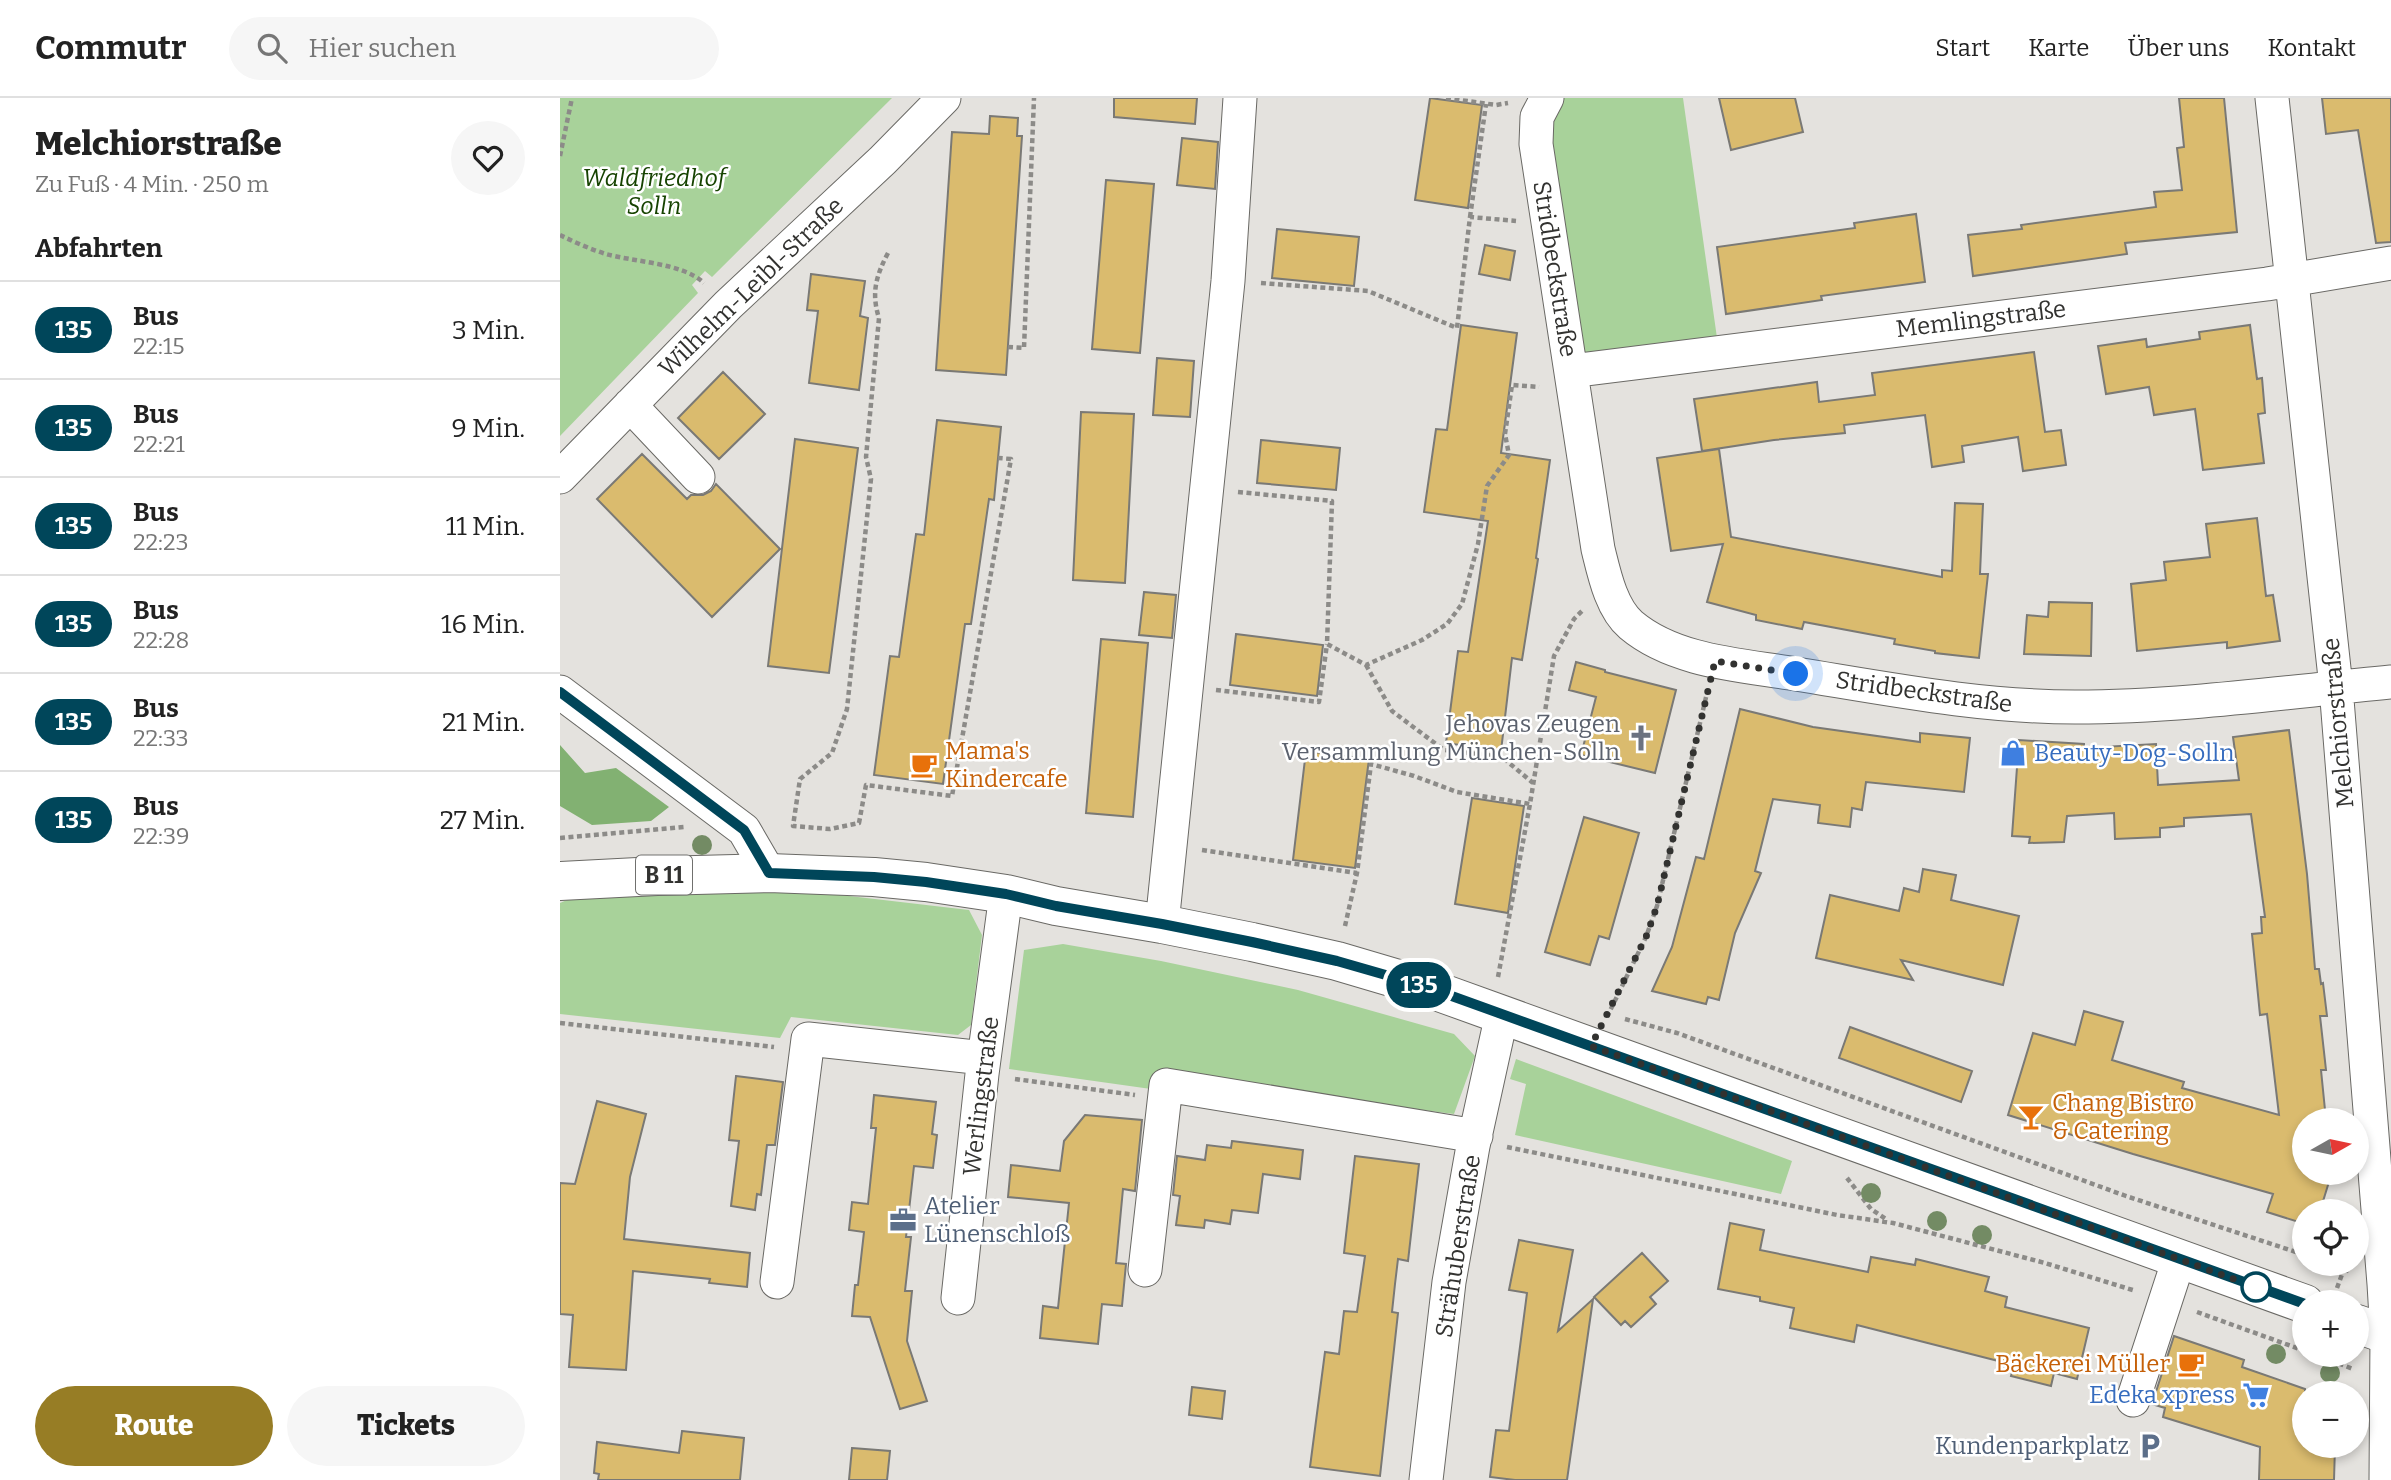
<!DOCTYPE html>
<html lang="de">
<meta charset="utf-8">
<style>
body{margin:0;font-family:Bitter,serif;background:#f6f6f6;color:#222;height:100vh;display:flex;flex-direction:column;font-size:26px;white-space:nowrap}
*{box-sizing:border-box;margin:0}
p{font-size:23px;color:#767676}
.icon{flex:none;width:38px;height:38px;fill:none;stroke:currentColor;stroke-width:2;stroke-linecap:round;stroke-linejoin:round}
.map{position:relative;flex:1;overflow:hidden}
.side{display:flex;flex-direction:column;background:#fff;width:560px}
.side>*{flex:none}
.badge{padding:0 14px;border-radius:23px;font-size:24px;line-height:46px}
.needle{width:46px;rotate:81deg}
.buttons{position:absolute;left:1732px;top:1010px;display:grid;gap:14px}
.buttons a{display:grid;place-items:center;width:77px;height:77px;border-radius:50%;background:#fff;box-shadow:0 4px 10px #0003;font-size:35px}
.you{position:absolute;width:35px;height:35px;margin:-18px;border:5px solid #fff;border-radius:50%;background:#1a73e8;box-shadow:0 0 0 10px #1a73e833}
.map>.badge{position:absolute;translate:-50% -50%;box-shadow:0 0 0 4px #fff}
h2{padding:0 35px;font-size:26px;line-height:63px}
.round{display:grid;place-items:center;flex:none;width:74px;height:74px;border-radius:37px;background:#f6f6f6}
.overview{display:flex;align-items:center;justify-content:space-between;height:119px;padding:0 35px}
h1{font-size:33px;font-weight:800;line-height:52px}
.cta{display:flex;gap:14px;margin-top:auto;padding:14px 35px}
.cta a{flex:1;height:80px;border-radius:42px;background:#977d25;color:#fff;font-size:28px;font-weight:800;line-height:80px;text-align:center}
.cta a+a{background:#f6f6f6;color:#222}
ul{padding:0;list-style:none}
li{display:flex;align-items:center;gap:21px;height:98px;padding:0 35px;border-top:2px solid #e0e0e0}
li div{flex:1}
li b{display:block;font-size:26px}
li em{font-style:normal}
li .badge{min-width:77px;font-weight:700;text-align:center}
header{display:flex;align-items:center;gap:42px;box-sizing:border-box;height:98px;padding:0 35px;background:#fff;border-bottom:2px solid #e0e0e0}
header strong{font-size:33px}
nav{display:flex;gap:38px;margin-inline-start:auto;font-size:24px}
.search{width:490px;height:63px;background:#f6f6f6;display:flex;align-items:center;gap:18px;box-sizing:border-box;padding:0 24px;border-radius:38px;color:#767676;font-size:26px}
main{display:flex;flex:1;min-height:0}
.map>svg:first-child{display:block}
.green{fill:#a8d29a}
.forest{fill:#82b172}
.building{fill:#dabb6e;stroke:#7a7975;stroke-width:2}
.lines{fill:none;stroke-linecap:round;stroke-linejoin:round}
.minor-casing{stroke:#6a6965;stroke-width:35}
.major-casing{stroke:#6a6965;stroke-width:40}
.path{stroke:#8c8b88;stroke-width:4.5;stroke-dasharray:5 3.5;stroke-linecap:butt}
.minor{stroke:#fff;stroke-width:33}
.major{stroke:#fff;stroke-width:38}
.tree{fill:#738b64}
.line-casing{stroke:#fff;stroke-width:16}
.line{stroke:#00465a;stroke-width:10}
.walk{stroke:#323230;stroke-width:7;stroke-dasharray:0 12.6}
.stop-dot{fill:#fff;stroke:#00465a;stroke-width:3.5}
.labels{text-anchor:middle;dominant-baseline:central;stroke-width:5;stroke-linejoin:round;paint-order:stroke}
.shield{fill:#fff;stroke:#70706e;stroke-width:2}
.shield-label{font-size:23px;font-weight:bold;fill:#323230}
.park-label{font-size:24px;font-style:italic;fill:#164300;stroke:#fff}
.street-label{font-size:24px;fill:#323230;stroke:#fff}
.worship-label{font-size:24px;fill:#5b616d;stroke:#fff;text-anchor:end}
.food-label{font-size:24px;fill:#c56008;stroke:#fff;text-anchor:start}
.shop-label{font-size:24px;fill:#366cbe;stroke:#fff;text-anchor:start}
.service-label{font-size:24px;fill:#4e5e75;stroke:#fff;text-anchor:start}
</style>
<header>
<strong>Commutr</strong>
<div class="search"><svg class="icon" aria-label="search" viewBox="0 0 24 24"><circle cx="10" cy="10" r="6"/><path d="M15 15l6 6"/></svg>Hier suchen</div>
<nav><a>Start</a><a>Karte</a><a>Über uns</a><a>Kontakt</a></nav>
</header>
<main>
<section class="side">
<div class="overview"><div><h1>Melchiorstraße</h1><p>Zu Fuß · 4 Min. · 250 m</p></div><a class="round"><svg class="icon" aria-label="heart" viewBox="0 0 24 24"><path d="M12 20l-8-8c-3-5 5-10 8-4 3-6 11-1 8 4z"/></svg></a></div>
<h2>Abfahrten</h2>
<ul>
<li><span class="badge" style="background:#00465a;color:#fff">135</span><div><b>Bus</b><p>22:15</p></div><em>3 Min.</em></li>
<li><span class="badge" style="background:#00465a;color:#fff">135</span><div><b>Bus</b><p>22:21</p></div><em>9 Min.</em></li>
<li><span class="badge" style="background:#00465a;color:#fff">135</span><div><b>Bus</b><p>22:23</p></div><em>11 Min.</em></li>
<li><span class="badge" style="background:#00465a;color:#fff">135</span><div><b>Bus</b><p>22:28</p></div><em>16 Min.</em></li>
<li><span class="badge" style="background:#00465a;color:#fff">135</span><div><b>Bus</b><p>22:33</p></div><em>21 Min.</em></li>
<li><span class="badge" style="background:#00465a;color:#fff">135</span><div><b>Bus</b><p>22:39</p></div><em>27 Min.</em></li>
</ul>
<div class="cta"><a>Route</a><a>Tickets</a></div>
</section>
<div class="map">
<svg width="1831" height="1382" viewBox="0 0 1831 1382">
<rect width="100%" height="100%" fill="#e4e2de"/>
<!-- green -->
<path class="green" d="M0,0H332L152,179L145,173L132,187L138,195L0,338Z
M987,0H1123L1159,254L1011,273Z
M148,793L255,794L409,812L422,837L411,927L398,937L231,919L220,940L0,916V805L16,798Z
M503,846L601,863L738,892L894,936L915,958L894,1016L595,978L591,991L449,971L464,852Z
M956,961L1232,1063L1221,1096L955,1037L966,986L950,981Z"/>
<!-- forest -->
<path class="forest" d="M0,647L25,675L56,670L109,709L91,723L32,727L0,708Z"/>
<!-- building -->
<path class="building" d="M554,0H637L635,26L554,19Z
M870,0L922,7L908,110L855,102Z
M1159,0H1235L1243,34L1171,52Z
M1619,0H1664L1677,134L1565,145L1567,156L1413,178L1408,137L1462,131L1461,127L1596,109L1594,94L1622,92L1617,50L1624,49Z
M1762,0H1831V144L1816,145L1798,32L1766,36Z
M430,18L458,20L457,38H462L446,277L376,272L392,34L429,36Z
M622,40L658,44L655,91L617,87Z
M546,82L594,86L580,255L532,251Z
M1356,116L1365,184L1261,198L1262,202L1166,216L1157,149L1295,130L1294,125Z
M717,131L799,139L794,188L712,180Z
M925,147L955,153L950,182L919,176Z
M251,176L305,183L300,218L308,220L299,292L249,285L258,213L247,212Z
M901,227L957,235L941,355L990,362L976,460L978,461L962,562L952,560L941,653L886,645L898,553L908,554L928,423L864,414L876,331L887,332Z
M1690,227L1697,281L1702,280L1705,315L1698,316L1704,365L1643,372L1635,311L1594,317L1589,289L1546,296L1538,248L1586,241L1587,249L1640,241L1639,234Z
M1474,254L1485,334L1501,332L1506,367L1463,373L1458,339L1402,348L1404,364L1372,369L1365,317L1284,327L1285,335L1214,342L1142,353L1134,301L1257,284L1259,304L1315,297L1312,275Z
M597,260L634,263L630,319L593,317Z
M163,274L205,316L159,361L118,320Z
M521,314L574,316L565,485L513,482Z
M377,322L441,329L434,402L429,401L411,526H405L383,686L314,677L330,558L339,559L356,436L364,437Z
M235,341L298,350L269,575L208,568Z
M701,342L780,350L776,392L697,385Z
M1159,351L1171,439L1382,479V472L1392,473L1395,405L1423,406L1420,476H1428L1419,560L1375,555V553L1334,546L1335,541L1244,524L1242,531L1196,522V517L1147,504L1163,446L1111,453L1097,360Z
M82,356L127,401L131,397H143L151,393L156,386L220,451L152,519L37,401Z
M1697,420L1706,498L1713,497L1720,543L1667,550V544L1577,553L1571,486L1606,482L1604,464L1650,459L1646,426Z
M584,494L616,497L612,540L579,537Z
M1489,504L1532,505L1531,558L1464,556L1467,517L1488,519Z
M676,536L763,547L757,598L670,587Z
M541,541L588,545L573,719L526,715Z
M1016,564L1045,572V574L1116,592L1095,675L1021,657L1036,599L1009,592Z
M1180,611L1253,629L1360,644V635L1410,640L1404,694L1306,684L1302,712L1292,710L1290,729L1258,725L1260,707L1213,701L1195,773L1201,775L1175,835L1159,902L1148,899L1146,906L1092,893L1112,849L1136,759L1144,761Z
M1729,632L1747,776L1755,871H1759L1761,886L1763,885L1767,918H1760L1766,972H1761L1766,1022H1745V1074H1772L1760,1113H1745V1126L1707,1114L1713,1096L1573,1056L1448,1017L1473,935L1515,947L1524,913L1563,924L1552,962L1624,984L1622,990L1719,1017L1707,916L1700,917L1692,836L1702,835L1701,819H1705L1691,716L1624,720V728L1600,730V739L1555,741L1554,715L1507,718L1504,744L1469,745L1470,739L1452,738L1459,642L1524,646V650L1596,646L1598,687L1679,682L1673,639Z
M746,653L809,661L795,770L733,762Z
M912,700L964,708L948,815L895,806Z
M1024,719L1079,735L1049,841L1039,838L1030,867L985,854Z
M1363,771L1396,777L1391,802L1459,818L1443,887L1341,862L1353,882L1256,860L1270,797L1339,813L1344,790L1359,794Z
M1290,929L1412,973L1401,1004L1279,960Z
M176,978L223,984L215,1047H207L201,1097L197,1096L195,1112L171,1108L179,1043L169,1042Z
M314,997L376,1004L372,1036L377,1037L373,1070L354,1068L346,1139H351L345,1193H352L347,1243L367,1303L340,1311L310,1219L292,1218L295,1187H298L304,1134L289,1132L292,1104L308,1106L316,1030H311Z
M37,1003L86,1016L70,1079L64,1141L190,1155L187,1189L149,1185L150,1181L73,1173L66,1272L9,1269L13,1217L0,1216V1085L15,1086Z
M525,1017L582,1022L575,1093L563,1091L556,1165L566,1166L562,1208L542,1206L538,1246L480,1240L483,1208L498,1210L509,1105L448,1099L451,1067L500,1073L504,1043Z
M672,1043L743,1052L740,1081L703,1076L698,1115L672,1112L670,1126L645,1122L644,1130L616,1127L620,1098L613,1097L617,1058L645,1062L647,1047L671,1050Z
M795,1058L859,1066L848,1163L838,1161L835,1186L832,1214L838,1215L820,1378L750,1369L765,1254L779,1256L784,1213L797,1214L805,1158L784,1155Z
M1170,1125L1204,1132L1200,1152L1308,1174L1311,1159L1355,1167L1356,1161L1429,1179L1425,1193L1447,1199L1445,1209L1529,1230L1517,1281L1494,1275L1491,1288L1451,1278L1454,1267L1297,1227L1294,1244L1230,1230L1234,1210L1200,1203V1199L1158,1191Z
M959,1142L1013,1152L998,1233L1033,1201L1007,1382H955L930,1379L936,1332L949,1333L967,1195L949,1192Z
M1082,1155L1108,1183L1090,1199L1096,1206L1071,1229L1065,1223L1061,1227L1034,1199Z
M1614,1238L1684,1262L1682,1269L1745,1291V1348H1775L1774,1382H1699L1700,1349L1603,1319L1605,1310L1592,1306Z
M632,1289L665,1293L662,1321L629,1317Z
M122,1333L184,1340L180,1382H38L39,1376L34,1375L37,1344L119,1355Z
M292,1350L330,1353L327,1382H289Z"/>
<g class="lines">
<!-- minor casing -->
<g class="minor-casing">
<path id="minor" d="M987,0L977,19L976,46L1038,451C1044,475 1051,510 1071,527C1115,564 1182,567 1236,576C1329,591 1421,609 1515,609C1620,609 1726,594 1831,584
M1712,0L1776,589L1824,1186L1827,1236L1826,1382
M1011,273L1707,186L1831,165
M70,307L138,379
M0,379L168,207L323,62L384,0
M0,594L184,732L209,775
M602,826L668,183L680,0
M585,1172L606,987L916,1038
M217,1184L248,941L424,960
M398,1200L422,976L446,796
M1573,1302L1619,1161
M866,1382L889,1184L913,1048L942,916"/>
</g>
<!-- major casing -->
<g class="major-casing">
<path id="major" d="M0,783L97,778L209,775L314,779L366,784L446,796L496,808L602,826L692,844L777,863L865,889L1745,1206
M1797,1226L1831,1238"/>
</g>
<!-- path -->
<path class="path" d="M886,0L936,7L948,5
M0,58L12,0
M910,119L926,6
M0,137C14,144 30,151 46,156C74,164 123,165 144,185
M328,155C316,178 311,195 319,220L306,359L311,381L287,611L272,655L240,681L233,728L270,731L299,725L306,687L392,698L451,361L438,360
M701,185L808,193L897,230L910,119L956,123
M448,249L464,250L474,0
M678,394L772,403L767,546L806,567L862,542L887,526L902,506L918,446L927,388L949,357L945,336L952,287L979,289
M806,567L832,613L884,652L942,659L973,685
M656,592L759,604L767,546
M0,740L124,729
M642,752L797,775
M785,828L797,775L811,666L854,678L897,694L970,706
M938,879L970,706L994,558L1014,521L1022,513
M1047,919L1086,839L1097,808L1147,595
M1065,921L1117,935L1566,1098L1745,1157
M0,925L214,949
M455,981L575,997
M947,1049L1277,1117L1333,1125L1485,1165L1576,1193
M1287,1080L1311,1111L1326,1121
M1768,1166L1791,1174
M1777,1190L1784,1171
M1637,1214L1745,1253
M1755,1256L1793,1271"/>
<!-- minor -->
<use href="#minor" class="minor"/>
<!-- major -->
<use href="#major" class="major"/>
</g>
<!-- trees -->
<g class="tree">
<circle cx="142" cy="747" r="10"/>
<circle cx="1311" cy="1095" r="10"/>
<circle cx="1377" cy="1123" r="10"/>
<circle cx="1422" cy="1137" r="10"/>
<circle cx="1716" cy="1256" r="10"/>
<circle cx="1770" cy="1275" r="10"/>
</g>
<g class="lines">
<!-- line casing -->
<g class="line-casing">
<path id="line" d="M0,594L184,732L209,775L314,779L366,784L446,796L496,808L602,826L692,844L777,863L864,888L1745,1206"/>
</g>
<!-- line -->
<use href="#line" class="line"/>
<!-- walk -->
<path class="walk" d="M1236,576L1155,563L1097,808L1086,839L1031,948L1696,1189"/>
</g>
<!-- icons -->
<defs>
<g id="church-bare" transform="scale(2.1)"><path d="M-1.2-6h2.4v3.5h3.3v2.4h-3.3V6h-2.4V-.1h-3.3v-2.4h3.3Z" fill="#6b7280" stroke="#fff" stroke-width="2.5" paint-order="stroke"/></g>
<g id="shop-bare" transform="scale(2.1)"><path d="M-5-2.5h2.3a2.7 3.5 0 0 1 5.4 0H5L5.5 6h-11ZM-1.5-2.5h3a1.5 2.3 0 0 0-3 0Z" fill="#3f7fe0" stroke="#fff" stroke-width="2.5" paint-order="stroke"/></g>
<g id="cafe-bare" transform="scale(2.1)"><path d="M-5.5-4.5H6V0H3Q3 3.5 0 3.5H-2.5Q-5.5 3.5-5.5 0ZM3-3.2v2h1.7v-2ZM-6 4.5H4V6H-6Z" fill="#e8710a" stroke="#fff" stroke-width="2.5" paint-order="stroke"/></g>
<g id="bar-bare" transform="scale(2.1)"><path d="M-6-5H6L.8 .8V4.5H3.5V6h-7V4.5H-.8V.8Z" fill="#e8710a" stroke="#fff" stroke-width="2.5" paint-order="stroke"/></g>
<g id="office-bare" transform="scale(2.1)"><path d="M-6-3h4V-5.5h4V-3h4V5H-6ZM-1-4.5V-3h2v-1.5ZM-6 0V1H6V0Z" fill="#5c6f8a" stroke="#fff" stroke-width="2.5" paint-order="stroke"/></g>
<g id="supermarket-bare" transform="scale(2.1)"><path d="M-6-5.5h2.5l.6 2H6L4.5 2H-2.5L-4.4-4H-6ZM-1.5 3.2a1.3 1.3 0 1 0 .1 0ZM3 3.2a1.3 1.3 0 1 0 .1 0Z" fill="#3f7fe0" stroke="#fff" stroke-width="2.5" paint-order="stroke"/></g>
<g id="parking-bare" transform="scale(2.1)"><path d="M-3.5-5.5H1a3.5 3.5 0 0 1 0 7H-1V5.5H-3.5ZM-1-3.4V-.6H.8a1.4 1.4 0 0 0 0-2.8Z" fill="#5c6f8a" stroke="#fff" stroke-width="2.5" paint-order="stroke"/></g>
</defs>
<g fill-rule="evenodd">
<use href="#church-bare" x="1081" y="640"/>
<use href="#shop-bare" x="1453" y="655"/>
<use href="#cafe-bare" x="364" y="667"/>
<use href="#bar-bare" x="1471" y="1019"/>
<use href="#office-bare" x="343" y="1122"/>
<use href="#cafe-bare" x="1631" y="1266"/>
<use href="#supermarket-bare" x="1696" y="1297"/>
<use href="#parking-bare" x="1590" y="1348"/>
</g>
<!-- markers -->
<circle class="stop-dot" cx="1696" cy="1189" r="14"/>
<g class="labels">
<!-- shield labels -->
<rect class="shield" x="76" y="757.5" width="56" height="39" rx="5"/>
<g class="shield-label">
<text x="104" y="777">B 11</text>
</g>
<!-- park labels -->
<g class="park-label">
<text x="94" y="80">Waldfriedhof<tspan x="94" dy="28">Solln</tspan></text>
</g>
<!-- street labels -->
<g class="street-label">
<text transform="translate(995 171) rotate(81)">Stridbeckstraße</text>
<text transform="translate(191 189) rotate(-44)">Wilhelm-Leibl-Straße</text>
<text transform="translate(1421 221) rotate(-7)">Memlingstraße</text>
<text transform="translate(1364 594) rotate(8)">Stridbeckstraße</text>
<text transform="translate(1778 625) rotate(-95)">Melchiorstraße</text>
<text transform="translate(421 998) rotate(-83)">Werlingstraße</text>
<text transform="translate(898 1148) rotate(-81)">Strähuberstraße</text>
</g>
<!-- worship labels -->
<g class="worship-label">
<text x="1060" y="626">Jehovas Zeugen<tspan x="1060" dy="28">Versammlung München-Solln</tspan></text>
</g>
<!-- food labels -->
<g class="food-label">
<text x="385" y="653">Mama's<tspan x="385" dy="28">Kindercafe</tspan></text>
<text x="1492" y="1005">Chang Bistro<tspan x="1492" dy="28">&amp; Catering</tspan></text>
<text x="1610" y="1266" text-anchor="end">Bäckerei Müller</text>
</g>
<!-- shop labels -->
<g class="shop-label">
<text x="1474" y="655">Beauty-Dog-Solln</text>
<text x="1675" y="1297" text-anchor="end">Edeka xpress</text>
</g>
<!-- service labels -->
<g class="service-label">
<text x="364" y="1108">Atelier<tspan x="364" dy="28">Lünenschloß</tspan></text>
<text x="1569" y="1348" text-anchor="end">Kundenparkplatz</text>
</g>
</g>
</svg>
<div class="buttons">
<a><svg class="needle" viewBox="-14 -14 28 28"><path d="M0-13l5 13h-10z" fill="#e53935"/><path d="M0 13l5-13h-10z" fill="#767676"/></svg></a>
<a><svg class="icon" aria-label="locate" viewBox="0 0 24 24"><circle cx="12" cy="12" r="6"/><path d="M12 2v4M12 18v4M2 12h4M18 12h4"/></svg></a>
<a>+</a>
<a>−</a>
</div>
<div class="you" style="left:1236px;top:576px"></div>
<b class="badge" style="left:859px;top:887px;background:#00465a;color:#fff">135</b>
</div>
</main>
